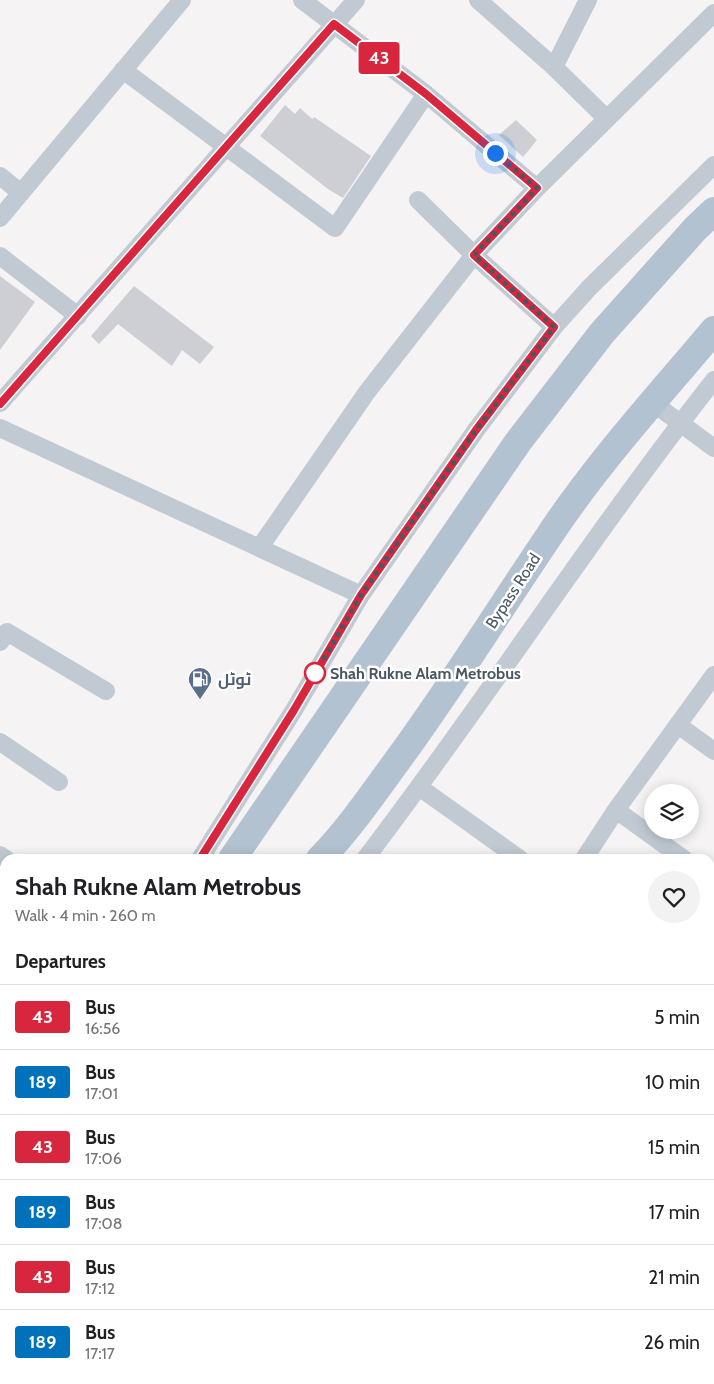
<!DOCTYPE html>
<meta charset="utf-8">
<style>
body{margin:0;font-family:Cabin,Cairo,sans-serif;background:#f2f2f2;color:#202124;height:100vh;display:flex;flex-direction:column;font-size:19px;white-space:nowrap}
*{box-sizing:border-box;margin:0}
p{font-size:16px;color:#757577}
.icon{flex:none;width:28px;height:28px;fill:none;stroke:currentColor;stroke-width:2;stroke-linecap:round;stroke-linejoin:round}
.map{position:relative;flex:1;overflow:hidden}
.panel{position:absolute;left:0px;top:854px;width:715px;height:531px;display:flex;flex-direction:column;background:#fff;border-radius:15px 15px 0 0;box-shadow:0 2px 12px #0003}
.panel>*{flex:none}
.badge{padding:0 10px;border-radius:4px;font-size:18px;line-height:32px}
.tools{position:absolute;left:644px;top:784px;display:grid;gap:10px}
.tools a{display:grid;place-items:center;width:55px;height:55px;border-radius:50%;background:#fff;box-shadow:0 2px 12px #0003;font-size:25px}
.you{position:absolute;width:25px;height:25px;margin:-12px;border:4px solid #fff;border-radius:50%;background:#1a73e8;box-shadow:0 0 0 8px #1a73e833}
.map>.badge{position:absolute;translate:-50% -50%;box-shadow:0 0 0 2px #fff}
h2{padding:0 15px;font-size:19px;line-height:45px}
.round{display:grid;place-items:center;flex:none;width:52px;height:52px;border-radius:26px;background:#f2f2f2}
.overview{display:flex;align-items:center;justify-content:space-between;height:85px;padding:0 15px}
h1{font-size:24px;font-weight:700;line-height:38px}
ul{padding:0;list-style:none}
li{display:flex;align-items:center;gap:15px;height:65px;padding:0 15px;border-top:1px solid #e0e0e0}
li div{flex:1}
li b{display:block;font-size:19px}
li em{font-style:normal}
li .badge{min-width:55px;font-weight:700;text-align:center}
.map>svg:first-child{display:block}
.building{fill:#cdcfd5}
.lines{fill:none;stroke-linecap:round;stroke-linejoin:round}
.street{stroke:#c1cad2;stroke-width:18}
.primary{stroke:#b3c2d1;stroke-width:28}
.line-casing{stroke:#fff;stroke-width:11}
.line{stroke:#d7263d;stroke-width:8}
.walk{stroke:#4a5661;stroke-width:5;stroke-dasharray:0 9}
.stop-dot{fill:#fff;stroke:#d7263d;stroke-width:2.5}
.labels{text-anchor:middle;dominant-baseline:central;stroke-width:5;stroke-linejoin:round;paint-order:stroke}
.street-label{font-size:16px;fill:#4a5661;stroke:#fff}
.stop-label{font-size:16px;font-weight:bold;fill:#4a5661;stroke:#fff;text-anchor:start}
.service-label{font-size:16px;font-weight:bold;fill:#4e5e75;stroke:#fff;text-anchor:start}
</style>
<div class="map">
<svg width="714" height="1384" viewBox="0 0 714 1384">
<rect width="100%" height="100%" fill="#f5f3f3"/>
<!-- building -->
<path class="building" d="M285,105L295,114L300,108L312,119L314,117L371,156L343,198L328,189L260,136Z
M516,120L537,140L523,157L499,135Z
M0,276L35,302L0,350Z
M134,286L214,347L200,364L182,350L172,366L118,324L99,344L91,336Z"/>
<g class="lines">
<!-- street -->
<path class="street" d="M302,0L426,94L537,188
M478,0L554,67L607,119
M554,67L588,0
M123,70L335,228L426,94
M0,176L21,193
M418,200L474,255L554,327
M0,218L182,0
M0,256L78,316
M0,403L356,0
M653,403L714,448
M0,428L361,595
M260,547L367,392L474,255L537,188L714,13
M0,642L7,632L106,691
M678,725L714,751
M0,742L59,782
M419,787L520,859
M616,810L684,859
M0,855L6,859
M200,859L294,710L361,595L476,430L554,327L589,288L714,165
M365,859C485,702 592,535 714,380
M584,859L616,810L714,675
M710,878L714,880
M0,890L5,883
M710,996L714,999
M710,1116L714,1111
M0,1151L5,1144
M710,1238L714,1241
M0,1322L5,1315
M710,1361L714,1364
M140,1380L145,1384
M317,1380L323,1384
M392,1384L394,1380
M511,1384L514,1380
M630,1384L632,1380"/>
<!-- primary -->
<path class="primary" d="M232,859L518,442L602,333L695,229L714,211
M320,859C349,829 373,794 397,761C450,689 497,613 547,539C596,464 657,398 714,330
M0,1198L5,1191
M0,1286L5,1279"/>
</g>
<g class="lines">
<!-- line casing -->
<g class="line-casing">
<path id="line" d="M0,404L334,24L426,94L537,188L474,255L554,327L476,430L361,595L294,710L200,859"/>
</g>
<!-- line -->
<use href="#line" class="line"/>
<!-- walk -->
<path class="walk" d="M315,673L313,677L361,595L476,430L554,327L474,255L537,188L495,153"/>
</g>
<!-- icons -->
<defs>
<g id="fuel-pin" transform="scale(1.25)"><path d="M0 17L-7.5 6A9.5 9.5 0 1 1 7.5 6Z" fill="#5c6f8a" stroke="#fff"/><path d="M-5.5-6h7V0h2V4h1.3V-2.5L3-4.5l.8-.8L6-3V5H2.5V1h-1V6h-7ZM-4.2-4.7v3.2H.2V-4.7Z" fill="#fff"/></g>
</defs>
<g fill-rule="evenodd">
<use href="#fuel-pin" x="200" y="679"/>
</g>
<!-- markers -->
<circle class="stop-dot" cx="315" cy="673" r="10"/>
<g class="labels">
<!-- street labels -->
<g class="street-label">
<text transform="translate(513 591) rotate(-57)">Bypass Road</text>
</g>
<!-- stop labels -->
<g class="stop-label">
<text x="330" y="673">Shah Rukne Alam Metrobus</text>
</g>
<!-- service labels -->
<g class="service-label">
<text x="218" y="679">ٹوٹل</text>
</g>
</g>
</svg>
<div class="tools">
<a><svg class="icon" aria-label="layers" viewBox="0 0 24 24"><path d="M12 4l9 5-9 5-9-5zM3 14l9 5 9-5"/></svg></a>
</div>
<div class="you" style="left:495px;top:153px"></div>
<b class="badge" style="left:379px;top:58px;background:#d7263d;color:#fff">43</b>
<section class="panel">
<div class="overview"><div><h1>Shah Rukne Alam Metrobus</h1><p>Walk · 4 min · 260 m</p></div><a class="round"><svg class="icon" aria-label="heart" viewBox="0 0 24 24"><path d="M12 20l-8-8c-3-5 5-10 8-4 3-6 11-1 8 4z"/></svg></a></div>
<h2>Departures</h2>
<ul>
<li><span class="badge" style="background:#d7263d;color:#fff">43</span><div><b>Bus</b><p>16:56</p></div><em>5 min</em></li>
<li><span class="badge" style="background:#0072bc;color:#fff">189</span><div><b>Bus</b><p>17:01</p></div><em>10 min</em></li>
<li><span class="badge" style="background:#d7263d;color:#fff">43</span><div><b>Bus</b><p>17:06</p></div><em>15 min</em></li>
<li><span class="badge" style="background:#0072bc;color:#fff">189</span><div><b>Bus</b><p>17:08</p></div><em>17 min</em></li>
<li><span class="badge" style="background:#d7263d;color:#fff">43</span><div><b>Bus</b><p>17:12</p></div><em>21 min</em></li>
<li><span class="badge" style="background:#0072bc;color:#fff">189</span><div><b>Bus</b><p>17:17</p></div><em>26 min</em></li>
</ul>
</section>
</div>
